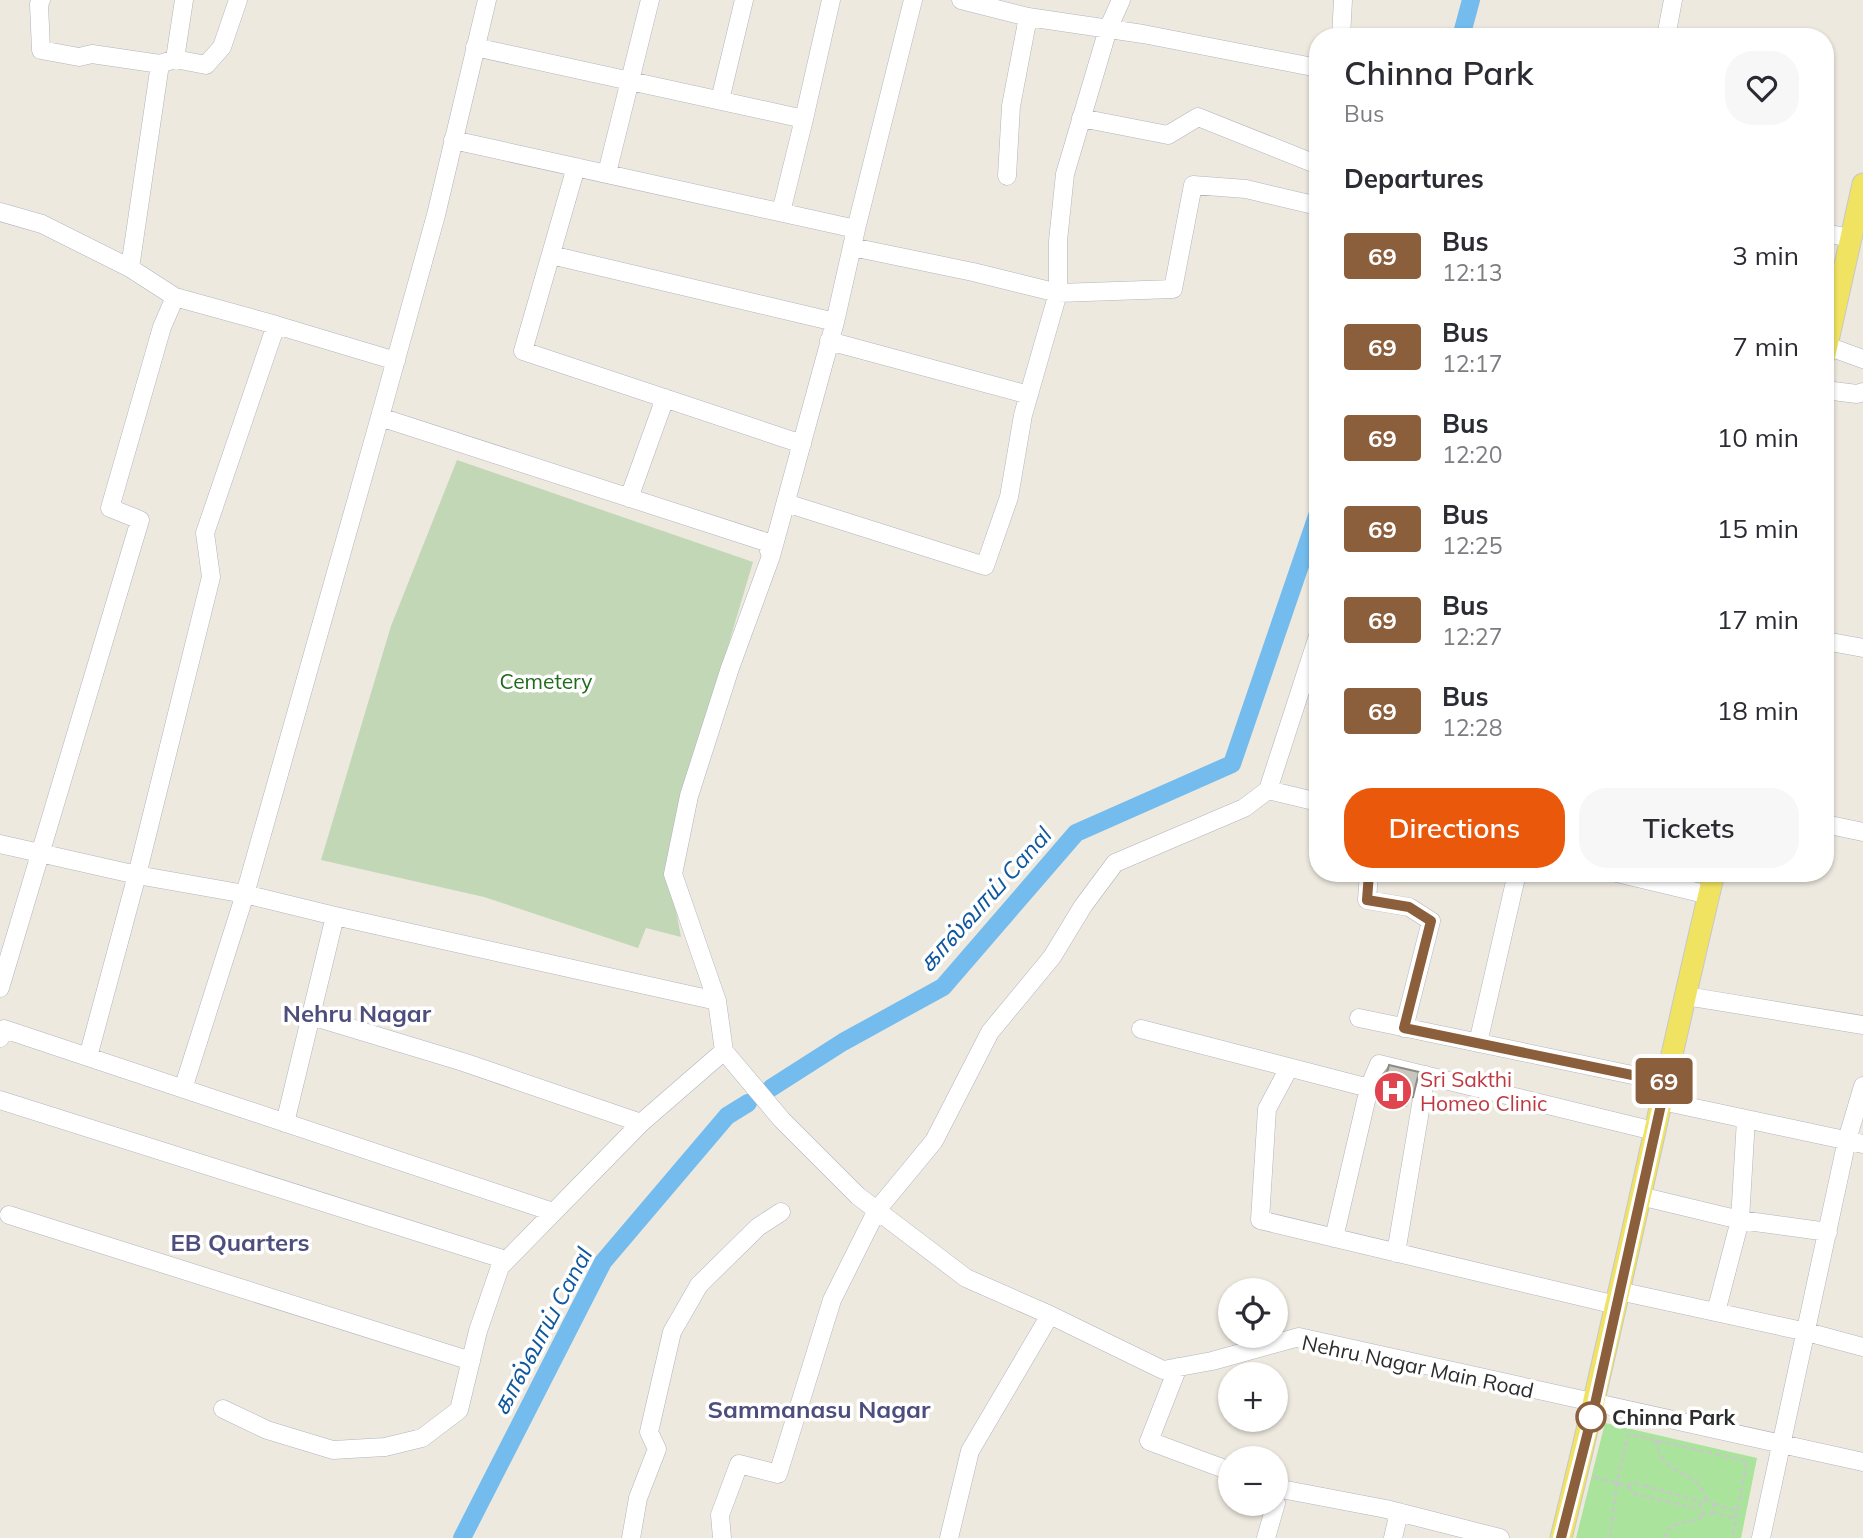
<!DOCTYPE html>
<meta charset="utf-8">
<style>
body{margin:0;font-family:Mulish,"Noto Sans Tamil",sans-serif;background:#f7f7f7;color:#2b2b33;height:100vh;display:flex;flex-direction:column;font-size:26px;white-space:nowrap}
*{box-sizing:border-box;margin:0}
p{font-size:23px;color:#7c7c81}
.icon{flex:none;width:38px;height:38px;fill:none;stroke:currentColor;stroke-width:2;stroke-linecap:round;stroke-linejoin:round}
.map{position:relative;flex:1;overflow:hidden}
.drawer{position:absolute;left:1309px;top:28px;width:525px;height:854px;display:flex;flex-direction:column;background:#fff;border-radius:28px;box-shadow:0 2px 5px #0004}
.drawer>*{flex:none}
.badge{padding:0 14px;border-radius:5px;font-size:24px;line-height:46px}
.fabs{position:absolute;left:1218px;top:1278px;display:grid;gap:14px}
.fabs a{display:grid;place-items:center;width:70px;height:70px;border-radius:50%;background:#fff;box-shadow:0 2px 5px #0004;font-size:35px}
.map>.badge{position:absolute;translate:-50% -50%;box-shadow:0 0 0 4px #fff}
h2{padding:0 35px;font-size:26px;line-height:63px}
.round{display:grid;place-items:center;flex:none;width:74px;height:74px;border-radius:28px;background:#f7f7f7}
.head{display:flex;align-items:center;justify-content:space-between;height:119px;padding:0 35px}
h1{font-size:33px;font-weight:600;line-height:52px}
.primary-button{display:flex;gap:14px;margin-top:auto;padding:14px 35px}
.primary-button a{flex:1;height:80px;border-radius:28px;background:#ea580c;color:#fff;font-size:28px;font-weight:600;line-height:80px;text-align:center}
.primary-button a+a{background:#f7f7f7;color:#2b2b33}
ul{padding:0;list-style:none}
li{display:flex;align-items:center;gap:21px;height:91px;padding:0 35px}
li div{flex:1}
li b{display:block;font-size:26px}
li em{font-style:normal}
li .badge{min-width:77px;font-weight:700;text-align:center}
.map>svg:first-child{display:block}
.green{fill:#aae39c}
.cemetery{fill:#c2d7b6}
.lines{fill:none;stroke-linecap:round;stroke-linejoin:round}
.canal{stroke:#74bcee;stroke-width:18}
.minor-casing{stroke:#b2b3bf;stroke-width:19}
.major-casing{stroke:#c8c8c8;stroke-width:23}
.path{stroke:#c8c8c8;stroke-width:2.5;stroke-dasharray:5 3.5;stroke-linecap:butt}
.minor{stroke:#fff;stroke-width:18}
.major{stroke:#f0e362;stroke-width:21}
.wall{fill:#adaaa3}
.shaded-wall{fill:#8d8b85}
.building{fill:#c9c6be;stroke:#8d8b85;stroke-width:2}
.line-casing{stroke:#fff;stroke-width:16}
.line{stroke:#8b5e3c;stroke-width:10}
.stop-dot{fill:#fff;stroke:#8b5e3c;stroke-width:3.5}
.labels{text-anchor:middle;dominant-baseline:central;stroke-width:7;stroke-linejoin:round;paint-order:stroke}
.park-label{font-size:21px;fill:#206a1c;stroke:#fff}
.health-label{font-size:21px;fill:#be3a42;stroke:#fff;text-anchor:start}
.street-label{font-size:21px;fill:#2c2c2c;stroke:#fff}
.stop-label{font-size:21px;font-weight:bold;fill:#2c2c2c;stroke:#fff;text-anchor:start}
.water-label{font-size:23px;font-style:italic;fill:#0f589e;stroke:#fff}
.quarter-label{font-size:24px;font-weight:bold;fill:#4d4e7d;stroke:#fff}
</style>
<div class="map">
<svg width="1863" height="1538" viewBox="0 0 1863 1538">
<rect width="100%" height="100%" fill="#eee9df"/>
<!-- green -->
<path class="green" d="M1605,1423L1757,1458L1741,1538H1576Z"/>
<!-- cemetery -->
<path class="cemetery" d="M457,460L753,562L712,700L666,879L676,910L681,937L646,928L638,948L484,897L321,860L391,626Z"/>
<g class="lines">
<!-- canal -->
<path class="canal" d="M1461,37L1471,0
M771,1088L843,1042L943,987L1076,833L1232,764L1318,513
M462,1538L603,1262L727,1116L748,1103"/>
<!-- minor casing -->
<g class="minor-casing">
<path id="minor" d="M41,0L39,4L41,50L79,57L92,54L160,64
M487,0L436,215L380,417L766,542L771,556L730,668L689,796L673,874L717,1001L724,1051
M961,0L1028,17L1143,34L1318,68
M1121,0L1108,29L1065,174L1058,241V293L1173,289L1193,185L1246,189L1318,206
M1341,37L1343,0
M1666,37L1673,0
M475,47L804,119L781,212
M175,59L206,65L222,47L238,0
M720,100L744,0
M1081,118L1168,135L1198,117L1318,165
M804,119L831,0
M453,140L856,229L835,322L771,556
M576,167L523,351L802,444
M607,173L650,0
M1007,176L1011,106L1028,17
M0,212L42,224L130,268
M856,229L913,0
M1825,233L1850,238
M551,255L835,322
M175,297L276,325
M829,341L1029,395
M1827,346L1863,359
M1825,390L1857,394L1863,392
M629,498L665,398
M786,503L985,566L1009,497L1023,415L1058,293L973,272L852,247
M1825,641L1863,648
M1268,790L1318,802
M1825,824L1863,832
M0,844L137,875L245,894L335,916L717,1001
M1369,873L1367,900L1409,907L1431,921L1404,1028
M1617,873L1709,895
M0,988L140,520L110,508L162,327L175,297L130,268L160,64L175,59L184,0
M1686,996L1863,1025
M311,1016L463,1062L641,1123
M1359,1018L1666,1082
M1141,1029L1369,1088L1379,1064L1654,1131
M0,1038L4,1029L553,1212
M1478,1043L1517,873
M724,1051L782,1120L858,1196L966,1278L1050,1315L1163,1370L1212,1361L1299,1337L1863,1462
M88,1057L137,875L211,577L205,533L276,325L396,361
M1289,1068L1267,1109L1260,1220L1616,1305
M183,1089L245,894L380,417
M0,1100L506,1260
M1662,1101L1863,1144
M285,1123L335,916
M1640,1196L1740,1220L1828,1232
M9,1215L471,1361
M1334,1238L1369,1088
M1396,1253L1426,1075
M1619,1291L1807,1332L1863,1347
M1716,1312L1740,1220L1746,1119
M1178,1367L1149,1441L1230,1471
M223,1409L267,1430L333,1450L385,1447L422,1438L459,1410L478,1331L500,1267L641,1123L724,1051
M1276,1488L1386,1509L1500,1538
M631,1538L638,1498L657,1449L649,1432L672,1332L699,1285L758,1227L781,1212
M722,1538L720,1515L739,1464L778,1474L832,1300L877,1210L934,1141L990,1032L1052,957L1083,906L1115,863L1244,808L1268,790L1318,636
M949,1538L970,1451L1050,1315
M1266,1538L1276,1503
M1393,1538L1399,1512
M1761,1538L1847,1140L1863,1086"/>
</g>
<!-- major casing -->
<g class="major-casing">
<path id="major" d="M1825,354L1863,184
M1561,1538C1616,1317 1661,1094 1714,873"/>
</g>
<!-- path -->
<path class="path" d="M1656,1440C1662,1480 1698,1466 1706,1500
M1594,1477L1628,1486L1635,1483L1702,1502
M1628,1486L1634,1494L1700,1509
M1700 1507a7 7 0 1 1 14 0a7 7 0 1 1-14 0Z
M1714,1504L1738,1511
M1712,1512L1736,1519
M1610,1538L1617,1483L1628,1434L1747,1461L1732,1538
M1664,1538L1671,1526L1699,1519L1703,1513"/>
<!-- minor -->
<use href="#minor" class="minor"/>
<!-- major -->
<use href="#major" class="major"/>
</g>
<!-- wall -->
<path class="wall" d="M1389,1065L1406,1107L1376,1099L1382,1074Z"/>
<!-- shaded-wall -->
<path class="shaded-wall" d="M1383,1089L1413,1097L1406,1107L1376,1099Z"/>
<!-- building -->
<path class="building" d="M1389,1065L1419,1072L1413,1097L1383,1089Z"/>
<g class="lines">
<!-- line casing -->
<g class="line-casing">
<path id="line" d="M1369,873L1367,900L1409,907L1431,921L1404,1028L1666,1082L1595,1404L1561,1538"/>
</g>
<!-- line -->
<use href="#line" class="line"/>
</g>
<!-- icons -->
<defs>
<g id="hospital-disc" transform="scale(2.0125)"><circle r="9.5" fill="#e0444e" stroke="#fff"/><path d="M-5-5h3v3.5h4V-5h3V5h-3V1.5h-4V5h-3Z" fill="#fff"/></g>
</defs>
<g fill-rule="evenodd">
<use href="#hospital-disc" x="1393" y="1091"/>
</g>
<!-- markers -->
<circle class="stop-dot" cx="1591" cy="1417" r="14"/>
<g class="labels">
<!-- park labels -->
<g class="park-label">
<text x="546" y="681">Cemetery</text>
</g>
<!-- health labels -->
<g class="health-label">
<text x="1420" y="1079">Sri Sakthi<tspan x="1420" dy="24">Homeo Clinic</tspan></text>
</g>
<!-- street labels -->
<g class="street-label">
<text transform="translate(1418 1366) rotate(12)">Nehru Nagar Main Road</text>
</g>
<!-- stop labels -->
<g class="stop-label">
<text x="1612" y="1417">Chinna Park</text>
</g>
<!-- water labels -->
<g class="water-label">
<text transform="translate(985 899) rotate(-48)">கால்வாய் Canal</text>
<text transform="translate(542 1331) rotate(-62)">கால்வாய் Canal</text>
</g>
<!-- quarter labels -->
<g class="quarter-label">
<text x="357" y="1013">Nehru Nagar</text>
<text x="240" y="1242">EB Quarters</text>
<text x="819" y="1409">Sammanasu Nagar</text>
</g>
</g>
</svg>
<div class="fabs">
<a><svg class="icon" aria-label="locate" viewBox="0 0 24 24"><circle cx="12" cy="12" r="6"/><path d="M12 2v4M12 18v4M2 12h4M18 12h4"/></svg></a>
<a>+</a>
<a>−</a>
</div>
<b class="badge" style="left:1664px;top:1081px;background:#8b5e3c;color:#fff">69</b>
<section class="drawer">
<div class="head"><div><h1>Chinna Park</h1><p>Bus</p></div><a class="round"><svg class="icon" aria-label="heart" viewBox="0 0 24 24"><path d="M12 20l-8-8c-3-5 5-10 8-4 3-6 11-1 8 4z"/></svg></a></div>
<h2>Departures</h2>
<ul>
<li><span class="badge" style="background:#8b5e3c;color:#fff">69</span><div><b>Bus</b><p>12:13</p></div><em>3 min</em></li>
<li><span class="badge" style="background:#8b5e3c;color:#fff">69</span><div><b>Bus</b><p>12:17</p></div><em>7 min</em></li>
<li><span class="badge" style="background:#8b5e3c;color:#fff">69</span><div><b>Bus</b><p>12:20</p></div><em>10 min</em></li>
<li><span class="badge" style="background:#8b5e3c;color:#fff">69</span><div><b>Bus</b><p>12:25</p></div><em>15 min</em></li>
<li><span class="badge" style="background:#8b5e3c;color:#fff">69</span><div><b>Bus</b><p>12:27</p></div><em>17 min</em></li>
<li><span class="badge" style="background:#8b5e3c;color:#fff">69</span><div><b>Bus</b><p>12:28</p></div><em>18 min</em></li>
</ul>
<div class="primary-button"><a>Directions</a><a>Tickets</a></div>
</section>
</div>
